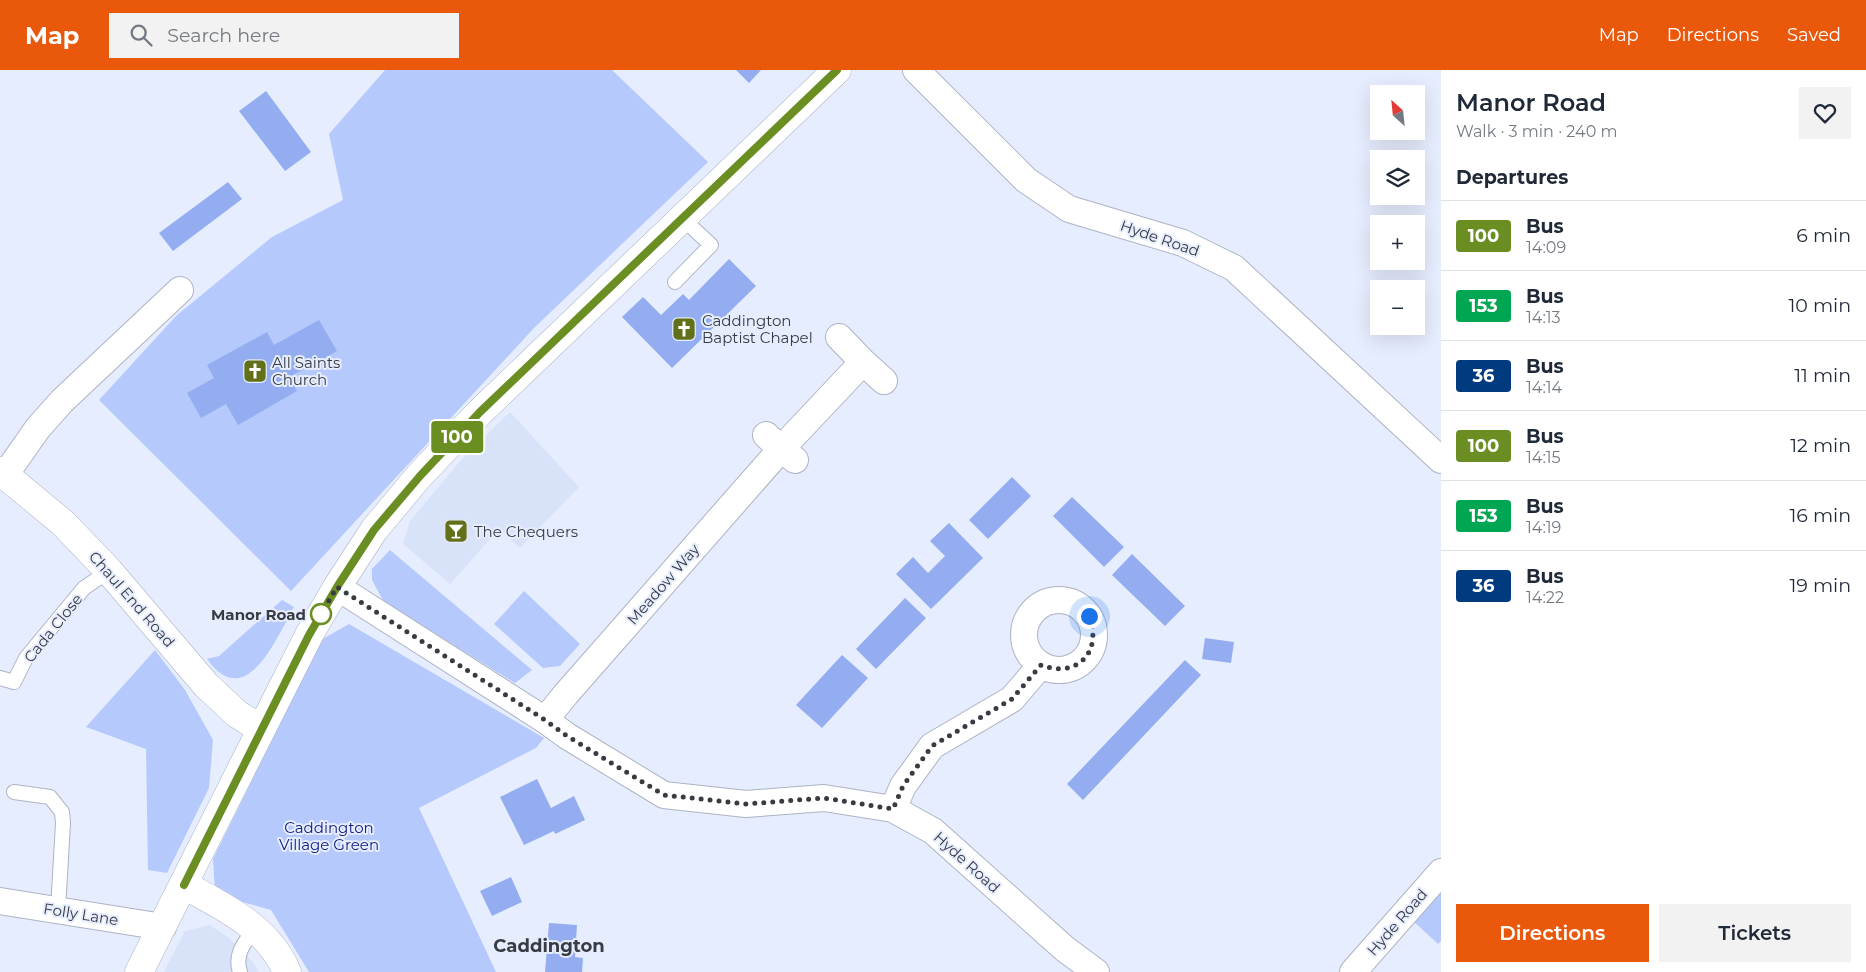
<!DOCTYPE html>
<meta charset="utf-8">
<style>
body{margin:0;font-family:Montserrat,sans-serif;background:#f2f2f3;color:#1f2937;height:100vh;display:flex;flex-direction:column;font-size:19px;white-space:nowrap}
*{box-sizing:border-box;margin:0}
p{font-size:16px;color:#747a83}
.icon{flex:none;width:28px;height:28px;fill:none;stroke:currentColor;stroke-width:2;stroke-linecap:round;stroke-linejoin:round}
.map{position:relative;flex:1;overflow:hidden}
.panel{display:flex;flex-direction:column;background:#fff;width:425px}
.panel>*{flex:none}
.badge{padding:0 10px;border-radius:4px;font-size:18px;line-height:32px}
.needle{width:32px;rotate:333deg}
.fabs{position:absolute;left:1370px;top:15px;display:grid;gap:10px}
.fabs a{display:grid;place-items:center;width:55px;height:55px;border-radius:0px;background:#fff;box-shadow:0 5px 20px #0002;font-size:25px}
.you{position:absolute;width:25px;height:25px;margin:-12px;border:4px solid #fff;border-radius:50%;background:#1a73e8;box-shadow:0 0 0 8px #1a73e833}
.map>.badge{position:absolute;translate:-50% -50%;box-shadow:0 0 0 2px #fff}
h2{padding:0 15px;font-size:19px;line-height:45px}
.round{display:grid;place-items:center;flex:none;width:52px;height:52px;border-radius:0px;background:#f2f2f3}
.headline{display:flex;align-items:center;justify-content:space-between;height:85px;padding:0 15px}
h1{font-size:24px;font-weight:600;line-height:38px}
.action{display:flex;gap:10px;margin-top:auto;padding:10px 15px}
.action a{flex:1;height:58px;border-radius:0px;background:#ea580c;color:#fff;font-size:20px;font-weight:600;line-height:58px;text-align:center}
.action a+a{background:#f2f2f3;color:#1f2937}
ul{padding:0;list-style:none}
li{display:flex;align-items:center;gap:15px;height:70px;padding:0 15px;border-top:1px solid #e0e1e3}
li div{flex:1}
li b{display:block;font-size:19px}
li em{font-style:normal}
li .badge{min-width:55px;font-weight:700;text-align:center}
header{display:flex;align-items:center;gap:30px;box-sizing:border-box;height:70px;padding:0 25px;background:#ea580c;color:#fff}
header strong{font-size:24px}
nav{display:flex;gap:28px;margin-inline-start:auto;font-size:18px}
.search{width:350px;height:45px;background:#f2f2f3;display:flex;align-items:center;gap:12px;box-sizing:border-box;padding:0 18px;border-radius:0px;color:#747a83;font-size:19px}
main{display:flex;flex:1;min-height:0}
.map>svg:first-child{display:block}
.built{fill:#d8e2f9}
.green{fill:#b5c9fd}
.building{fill:#94adf1}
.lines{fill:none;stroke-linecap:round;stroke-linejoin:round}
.lane-casing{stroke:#adb3c3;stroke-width:16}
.street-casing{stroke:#adb3c3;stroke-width:28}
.secondary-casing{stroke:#adb3c3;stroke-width:29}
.lane{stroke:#fff;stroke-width:14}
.street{stroke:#fff;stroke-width:26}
.secondary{stroke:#fff;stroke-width:28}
.line-casing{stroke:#fff;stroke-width:11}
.line{stroke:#6b8e23;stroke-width:8}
.walk{stroke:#393b42;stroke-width:5;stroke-dasharray:0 9}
.stop-dot{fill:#fff;stroke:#6b8e23;stroke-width:2.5}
.labels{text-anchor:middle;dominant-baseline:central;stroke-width:4;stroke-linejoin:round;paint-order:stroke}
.street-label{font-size:15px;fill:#393b42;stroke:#e6edfe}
.poi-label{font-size:15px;fill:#393b42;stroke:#e6edfe;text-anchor:start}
.stop-label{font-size:15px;font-weight:bold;fill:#393b42;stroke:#e6edfe;text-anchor:end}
.park-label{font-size:15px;fill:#132180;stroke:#e6edfe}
.quarter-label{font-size:18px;font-weight:bold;fill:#393b42;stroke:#e6edfe}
</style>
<header>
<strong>Map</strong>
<div class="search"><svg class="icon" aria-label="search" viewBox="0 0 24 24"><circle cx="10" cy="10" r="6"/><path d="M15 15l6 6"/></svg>Search here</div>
<nav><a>Map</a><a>Directions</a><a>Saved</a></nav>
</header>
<main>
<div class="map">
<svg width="1441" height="902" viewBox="0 0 1441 902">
<rect width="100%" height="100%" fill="#e6edfe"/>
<!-- built -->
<path class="built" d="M510,342L579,417L520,478L499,459L450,514L403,474L410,451L462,389Z
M210,855L228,867L253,892L259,902H164L185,861Z"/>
<!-- green -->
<path class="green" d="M385,0H612L708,92L534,258L291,521L99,330L176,246L272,167L343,130L329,64Z
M390,480L532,600L515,613L384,532L372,510V499Z
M524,521L580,574L560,596L543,598L494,554Z
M282,530L294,537C277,567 246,644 207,589L219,586Z
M349,554L544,668L536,678L419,738L496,902H309L271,840L239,831L215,821L213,789L321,570Z
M155,580L185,620L213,670L209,718L167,803L148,800L146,679L86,657Z
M1441,814V871L1438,874L1411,849Z"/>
<!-- building -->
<path class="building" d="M736,0H761L749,13Z
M266,21L311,82L285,101L239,41Z
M228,112L242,129L173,181L159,163Z
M729,189L756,216L672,298L622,247L643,227L661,245L683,224L689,230Z
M319,250L337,281L289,307L297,321L238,355L226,334L201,348L187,323L214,308L207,295L267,262L274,275Z
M1012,407L1031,426L988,469L969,450Z
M1072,427L1124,477L1104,497L1053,446Z
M949,453L983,488L931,539L896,504L913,487L928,503L945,486L930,471Z
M1132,484L1185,536L1165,556L1112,505Z
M905,528L926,548L876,599L856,579Z
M1205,568L1234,572L1231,593L1202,589Z
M842,585L868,608L822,658L796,635Z
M1185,590L1201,605L1083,730L1067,714Z
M537,709L551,738L574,726L585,750L555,764L554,761L524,775L500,727Z
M511,807L522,832L492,846L480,821Z
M549,853L577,855L575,887L583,888L582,902H545Z"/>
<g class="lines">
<!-- lane casing -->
<g class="lane-casing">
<path id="lane" d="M675,212L711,175L682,148
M0,608L14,612L26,588L84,518L109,501
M14,722L50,727L62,742L63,753L58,840
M240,902C234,884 245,872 255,858"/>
</g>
<!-- street casing -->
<g class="street-casing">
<path id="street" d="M916,0L1026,110L1069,139L1183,173L1234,198L1441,390
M863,292L884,311
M795,390L781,379L863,292L839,267
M5,405L38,358L62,331L180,220
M337,517L545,650L567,666L664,725L746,734L824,728L893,739L933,761L1065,879L1096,902
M1024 565a35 35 0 1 1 70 0a35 35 0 1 1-70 0Z
M545,650L566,624L781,379L766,365
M893,739L903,716L932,676L1012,629L1041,595
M0,831L163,857
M1353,902L1441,802"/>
</g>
<!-- secondary casing -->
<g class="secondary-casing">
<path id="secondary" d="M0,401L63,453L109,501L206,615L237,644L261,659
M184,815C224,837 268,857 287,902
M139,902L309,565L337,517L374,460L419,406L480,342L837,0"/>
</g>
<!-- lane -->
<use href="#lane" class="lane"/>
<!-- street -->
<use href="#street" class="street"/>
<!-- secondary -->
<use href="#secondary" class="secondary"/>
</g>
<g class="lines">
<!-- line casing -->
<g class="line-casing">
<path id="line" d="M184,815L309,565L337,517L374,460L420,406L480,342L837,0"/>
</g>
<!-- line -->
<use href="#line" class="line"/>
<!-- walk -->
<path class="walk" d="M321,544L318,549L337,517L545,650L567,666L664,725L746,734L824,728L893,739L903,716L932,676L1012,629L1041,595C1077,609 1103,582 1089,546"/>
</g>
<!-- icons -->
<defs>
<g id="church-square" transform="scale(1.25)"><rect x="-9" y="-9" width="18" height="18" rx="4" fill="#63701a" stroke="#e6edfe"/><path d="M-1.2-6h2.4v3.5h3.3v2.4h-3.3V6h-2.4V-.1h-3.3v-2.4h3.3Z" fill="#fff"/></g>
<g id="bar-square" transform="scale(1.25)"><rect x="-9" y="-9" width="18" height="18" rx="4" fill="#63701a" stroke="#e6edfe"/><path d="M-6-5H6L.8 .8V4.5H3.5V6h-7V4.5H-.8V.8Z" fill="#fff"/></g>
</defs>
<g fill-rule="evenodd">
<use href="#church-square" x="684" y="259"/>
<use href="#church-square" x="255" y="301"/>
<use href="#bar-square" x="456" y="461"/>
</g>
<!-- markers -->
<circle class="stop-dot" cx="321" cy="544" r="10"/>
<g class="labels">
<!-- street labels -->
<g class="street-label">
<text transform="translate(1160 168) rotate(19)">Hyde Road</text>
<text transform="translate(663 514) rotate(-49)">Meadow Way</text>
<text transform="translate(132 529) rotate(49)">Chaul End Road</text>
<text transform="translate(53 558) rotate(-51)">Cada Close</text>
<text transform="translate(967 792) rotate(42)">Hyde Road</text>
<text transform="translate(81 844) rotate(9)">Folly Lane</text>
<text transform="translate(1397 852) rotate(-49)">Hyde Road</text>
</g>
<!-- poi labels -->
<g class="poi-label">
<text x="702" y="250">Caddington<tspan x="702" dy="17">Baptist Chapel</tspan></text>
<text x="272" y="292">All Saints<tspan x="272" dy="17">Church</tspan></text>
<text x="474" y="461">The Chequers</text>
</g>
<!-- stop labels -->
<g class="stop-label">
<text x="306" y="544">Manor Road</text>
</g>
<!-- park labels -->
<g class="park-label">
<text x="329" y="757">Caddington<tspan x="329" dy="17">Village Green</tspan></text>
</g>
<!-- quarter labels -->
<g class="quarter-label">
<text x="549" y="876">Caddington</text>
</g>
</g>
</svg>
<div class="fabs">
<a><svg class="needle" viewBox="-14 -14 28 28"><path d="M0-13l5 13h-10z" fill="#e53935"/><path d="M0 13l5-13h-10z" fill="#747a83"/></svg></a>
<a><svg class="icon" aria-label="layers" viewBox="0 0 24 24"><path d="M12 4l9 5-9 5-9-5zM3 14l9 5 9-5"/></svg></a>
<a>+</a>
<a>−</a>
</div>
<div class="you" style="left:1089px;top:546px"></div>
<b class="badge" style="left:457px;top:367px;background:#6b8e23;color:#fff">100</b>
</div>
<section class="panel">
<div class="headline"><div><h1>Manor Road</h1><p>Walk · 3 min · 240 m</p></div><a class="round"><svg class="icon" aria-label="heart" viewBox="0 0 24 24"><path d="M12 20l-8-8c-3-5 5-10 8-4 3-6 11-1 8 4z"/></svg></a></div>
<h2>Departures</h2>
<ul>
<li><span class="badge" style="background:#6b8e23;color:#fff">100</span><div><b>Bus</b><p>14:09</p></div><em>6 min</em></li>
<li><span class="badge" style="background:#00a651;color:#fff">153</span><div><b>Bus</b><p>14:13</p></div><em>10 min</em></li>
<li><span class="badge" style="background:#003b80;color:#fff">36</span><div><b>Bus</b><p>14:14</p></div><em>11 min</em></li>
<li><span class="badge" style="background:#6b8e23;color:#fff">100</span><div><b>Bus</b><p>14:15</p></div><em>12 min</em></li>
<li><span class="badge" style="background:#00a651;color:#fff">153</span><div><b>Bus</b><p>14:19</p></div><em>16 min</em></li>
<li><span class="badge" style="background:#003b80;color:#fff">36</span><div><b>Bus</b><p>14:22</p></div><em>19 min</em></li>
</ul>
<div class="action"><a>Directions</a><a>Tickets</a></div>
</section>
</main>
